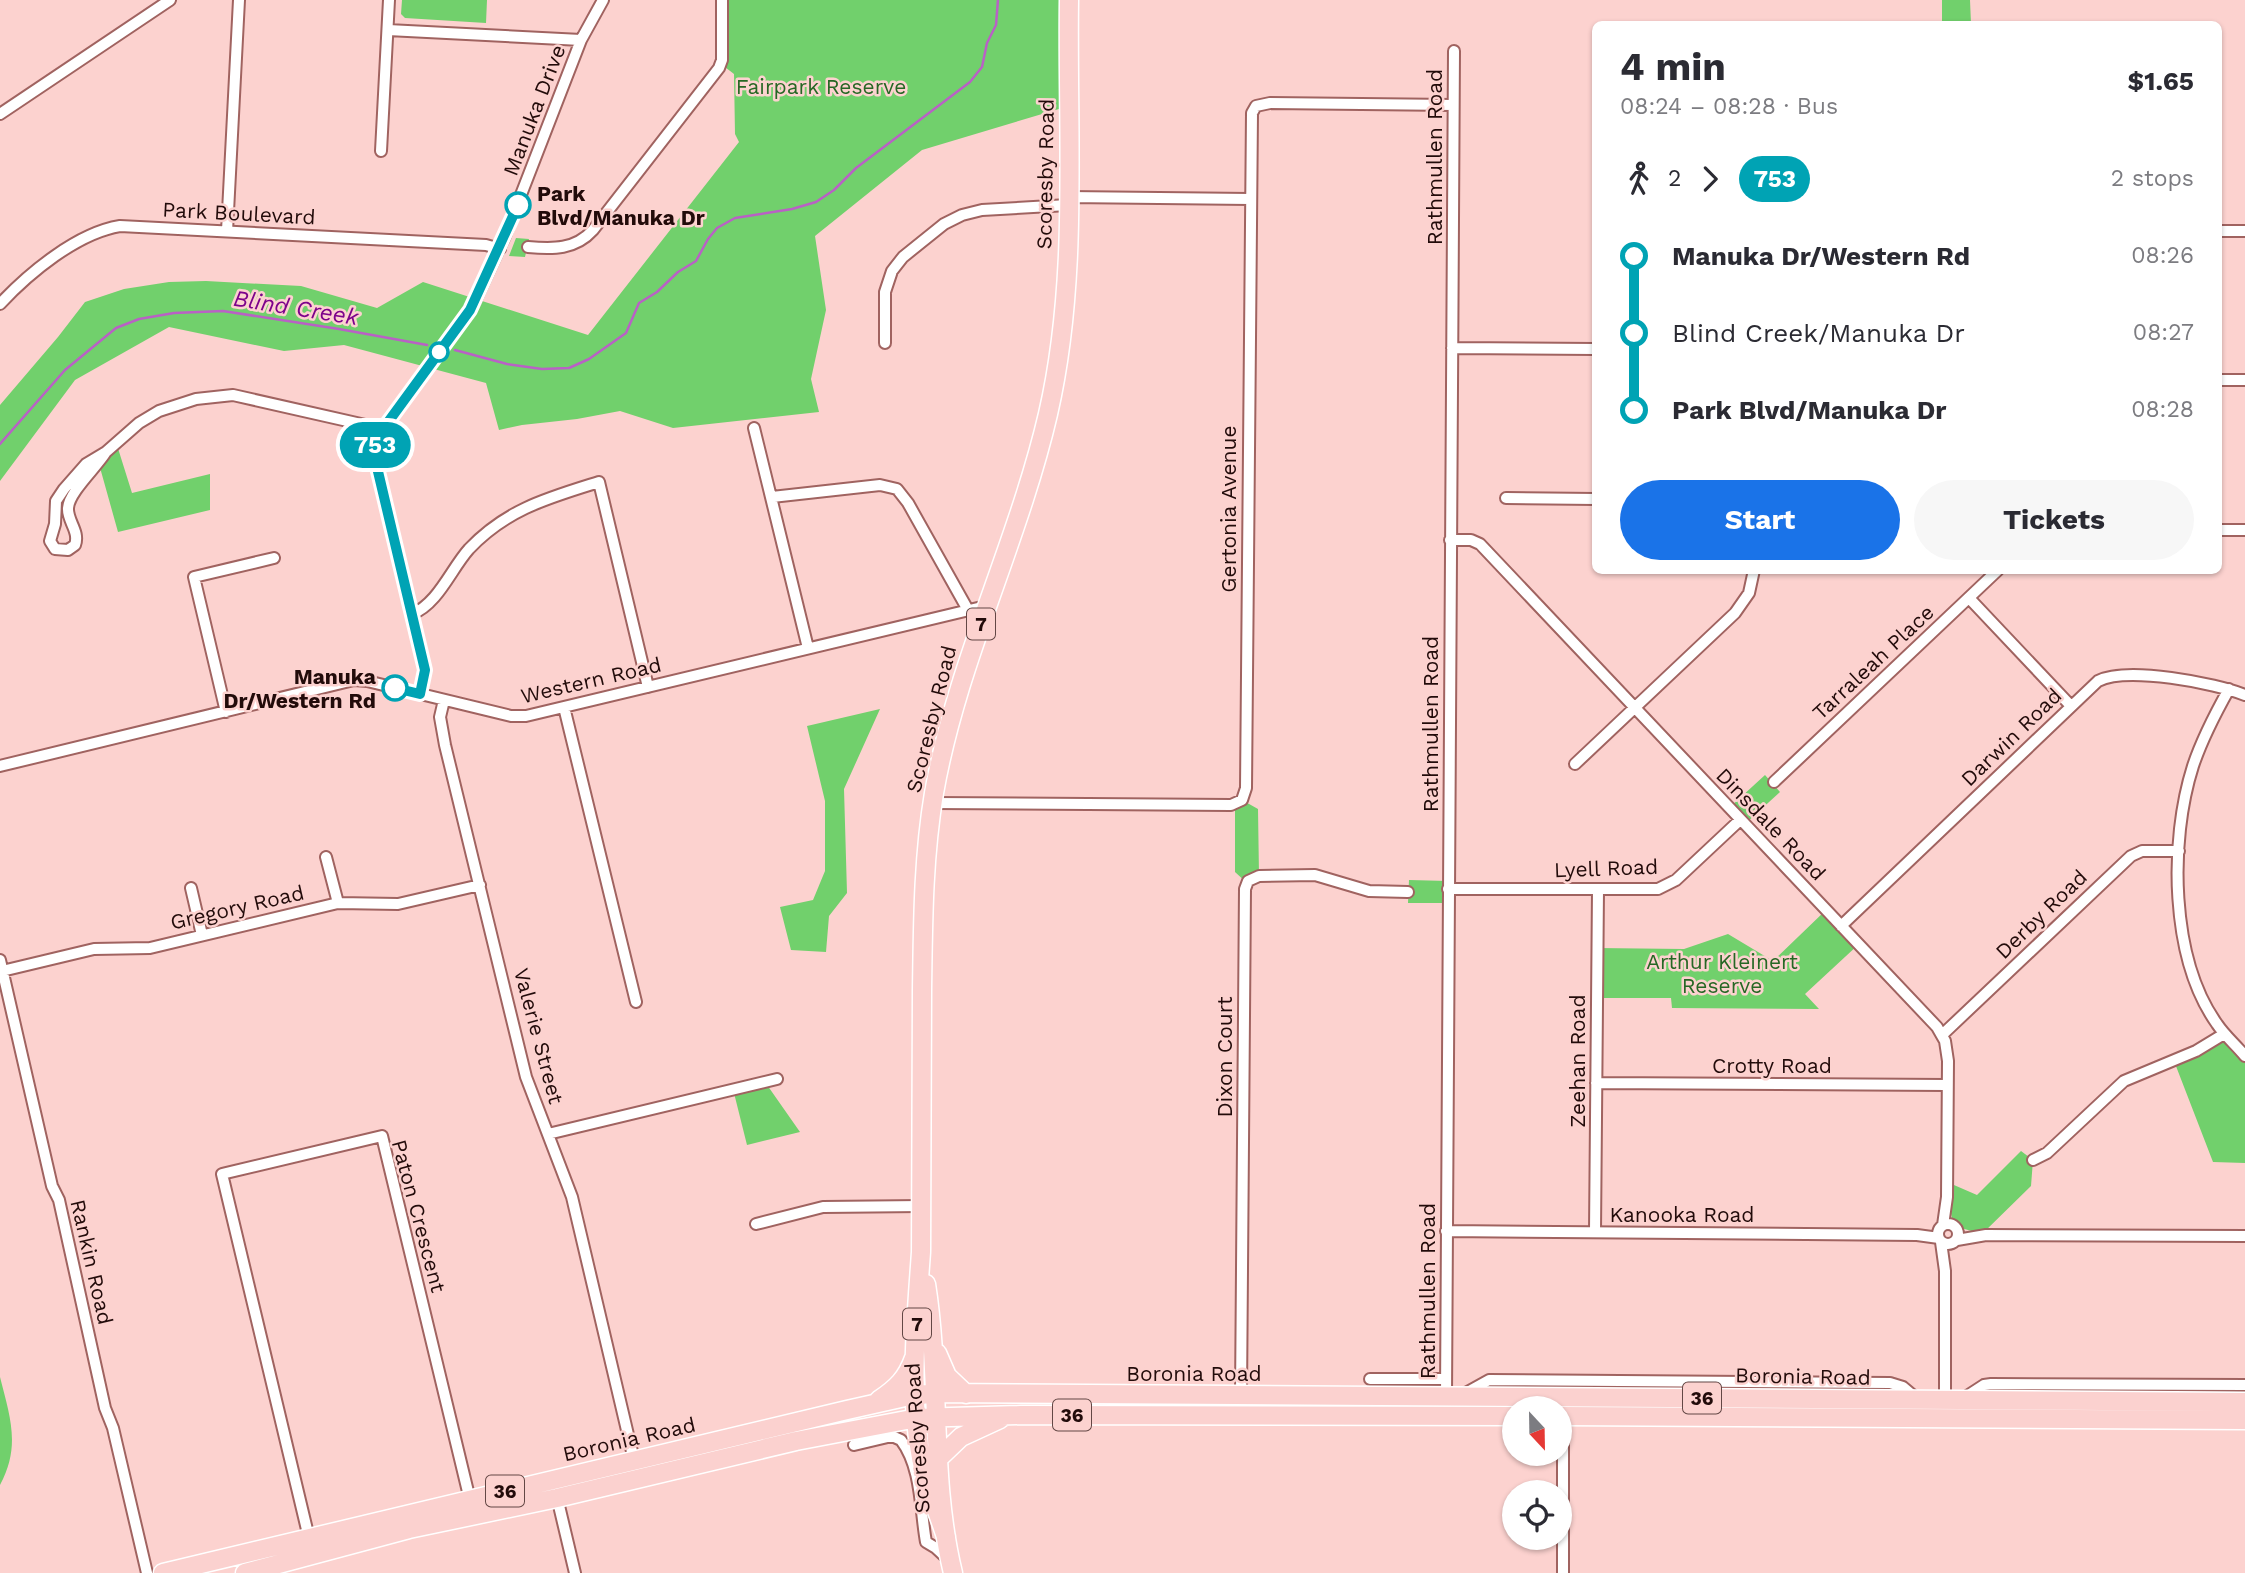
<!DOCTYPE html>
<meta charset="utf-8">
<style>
body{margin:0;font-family:"Work Sans",sans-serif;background:#f7f7f7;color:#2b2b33;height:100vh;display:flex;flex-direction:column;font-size:26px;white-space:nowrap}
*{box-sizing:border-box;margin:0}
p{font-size:23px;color:#7c7c81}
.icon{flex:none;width:38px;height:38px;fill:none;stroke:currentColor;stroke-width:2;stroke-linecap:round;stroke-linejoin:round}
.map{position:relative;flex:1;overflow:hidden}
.drawer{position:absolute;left:1592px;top:21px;width:630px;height:553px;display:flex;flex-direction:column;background:#fff;border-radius:10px;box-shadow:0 2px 5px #0004}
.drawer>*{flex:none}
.badge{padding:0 14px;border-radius:23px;font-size:24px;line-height:46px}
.needle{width:46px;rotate:158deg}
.tools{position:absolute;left:1502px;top:1396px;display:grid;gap:14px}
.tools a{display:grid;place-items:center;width:70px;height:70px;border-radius:50%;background:#fff;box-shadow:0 2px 5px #0004;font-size:35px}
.map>.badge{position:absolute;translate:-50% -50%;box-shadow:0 0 0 4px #fff}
.legs{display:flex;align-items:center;gap:10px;height:77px;padding:0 28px;font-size:23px}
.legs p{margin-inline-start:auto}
.head{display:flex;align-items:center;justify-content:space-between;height:119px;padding:0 28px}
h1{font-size:38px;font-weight:700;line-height:52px}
.button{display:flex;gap:14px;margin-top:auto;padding:14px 28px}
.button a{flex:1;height:80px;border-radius:42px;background:#1a73e8;color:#fff;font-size:28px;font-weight:700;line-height:80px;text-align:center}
.button a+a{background:#f7f7f7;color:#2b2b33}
ul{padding:0 28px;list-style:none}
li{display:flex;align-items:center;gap:24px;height:77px;font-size:26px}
li i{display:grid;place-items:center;width:10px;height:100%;margin:0 9px;background:currentColor}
li i::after{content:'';width:18px;height:18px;margin:-9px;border:5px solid;border-radius:50%;background:#fff}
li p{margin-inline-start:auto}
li:first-child i{background:linear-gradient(#0000 50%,currentColor 0)}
li:last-child i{background:linear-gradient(currentColor 50%,#0000 0)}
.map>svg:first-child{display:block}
.green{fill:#71d06c}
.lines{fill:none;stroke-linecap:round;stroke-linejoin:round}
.stream{stroke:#b961c5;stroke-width:2.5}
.minor-casing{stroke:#a06360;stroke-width:14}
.primary-casing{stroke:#fff;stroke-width:21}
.minor{stroke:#fff;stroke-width:10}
.primary{stroke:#fbd1cf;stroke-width:18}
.line-1-casing{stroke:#fff;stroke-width:16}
.line-1{stroke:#00a3b4;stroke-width:10}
.stop-1-dot{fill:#fff;stroke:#00a3b4;stroke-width:3.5}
.labels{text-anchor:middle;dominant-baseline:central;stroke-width:5;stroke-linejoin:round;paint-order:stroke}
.shield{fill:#fcd2cf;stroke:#634745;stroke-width:2}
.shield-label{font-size:19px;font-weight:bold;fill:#220b0a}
.park-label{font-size:21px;fill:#266724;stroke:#fcd2cf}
.street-label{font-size:21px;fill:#220b0a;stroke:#fcd2cf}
.stop-label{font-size:21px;font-weight:bold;fill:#220b0a;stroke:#fcd2cf;text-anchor:start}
.water-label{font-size:23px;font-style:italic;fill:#7d028b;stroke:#fcd2cf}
</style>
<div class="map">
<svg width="2245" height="1573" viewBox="0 0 2245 1573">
<rect width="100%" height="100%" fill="#fcd2cf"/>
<!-- green -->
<path class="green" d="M402,0H487L486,23L405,18L401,14Z
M722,0H1069V106L922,150L815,236L826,310L811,379L819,412L673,428L620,411L577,419L522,425L499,430L486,383L344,345L284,351L169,327L75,380L0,481V405L58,337L85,302L124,289L169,282L206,281L301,286L377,308L423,282L588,335L739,142L735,134L734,74L721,64Z
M1942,0H1970L1971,24H1942Z
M516,238L529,239L525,257L509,256Z
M116,442L132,493L210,474V510L118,532L99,464Z
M880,709L844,789L847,893L829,916L826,952L791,950L780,907L813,900L825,871V801L807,726Z
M1765,775L1780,792L1745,824L1729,808Z
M1242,800L1258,809L1259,876L1247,883L1235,872V805Z
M1409,880L1448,881V903H1408Z
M1826,910L1859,944L1805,994L1819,1009L1672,1008L1671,998H1597V948L1684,949L1728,934L1773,961Z
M2224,1034L2245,1056V1163L2213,1162L2174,1061Z
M765,1082L800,1132L747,1145L733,1089Z
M2021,1151L2033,1160L2031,1186L1982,1234L1954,1226L1947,1197V1182L1977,1195Z
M0,1377C10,1417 21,1446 0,1485Z"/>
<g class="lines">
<!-- stream -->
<path class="stream" d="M455,350L507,364L542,369L569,368L589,359L626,333L639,303L657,292L678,272L696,261L708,239L717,228L735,218L792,209L816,202L834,190L856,168L970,82L982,67L987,43L996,25L998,0
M0,444L65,370L116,328L139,319L174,313L223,311L339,329L427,345"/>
<!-- minor casing -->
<g class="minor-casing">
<path id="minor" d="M388,30L581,40
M0,114L170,0
M381,151L389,0
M1068,197L1250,199
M227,231L239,0
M2219,231H2245
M528,247C553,249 575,250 593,230L719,68L722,60V0
M0,304C29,273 77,233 120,226L486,245L500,249
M885,343V292L892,271L903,257L944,224L962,215L982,210L1068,205
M1452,348L1596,349
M2219,380H2245
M754,428L808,648
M106,452C97,467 69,492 68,508C67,521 80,531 75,545L68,550L55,549L50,541L55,524L56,501L64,489L86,464L106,452L139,423L159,411L196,399L233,395L383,429
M772,497L880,485L897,489L908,503L968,610
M1506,498L1596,499
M2219,530H2245
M1450,540H1471L1480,544L1937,1027L1945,1041L1948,1061L1947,1197L1943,1225
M1969,598L2071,706
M412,614C438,604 451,569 469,549C507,509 548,498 599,482L648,687
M2229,689C2215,714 2202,739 2193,766C2169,841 2170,958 2217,1024C2225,1036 2236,1045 2245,1056
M420,694L425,670L376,463L374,446L383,429L474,303L505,236L581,40L603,0
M444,700L440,717L445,745L526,1077L572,1197L634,1460
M564,707L636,1002
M226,712L194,577L274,558
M1575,764L1735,613L1749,593L1754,570
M0,766L354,680L367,681L511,716H526L986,606
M1774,782L1998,570
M933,803L1231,805L1242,800L1246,788L1252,113L1256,106L1270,103L1453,105
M326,857L338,903
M191,888L202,935
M1448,889H1658L1676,880L1740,820
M1841,926L2098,681C2127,666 2215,683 2245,695
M0,960L52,1186L59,1200L105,1408L113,1428L147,1573
M2,971L94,949L150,948L338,903L398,904L480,885
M1942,1035L2131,856L2142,851H2179
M1596,1083L1947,1085
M548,1134L777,1079
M2033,1160L2047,1153L2124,1081L2196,1051L2224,1034
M1938 1234a10 10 0 1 1 20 0a10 10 0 1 1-20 0Z
M756,1224L823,1207L922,1206
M1446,1231L1917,1235L1939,1238
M1595,1232L1598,890
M1957,1240L1986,1235L2245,1236
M1941,1242L1945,1271V1403
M1370,1379H1445
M1462,1395L1489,1380L1890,1383L1903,1387L1916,1398
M1241,1396L1245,889L1248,881L1259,876L1315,875L1369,891L1408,892
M1446,1397L1454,51
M1964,1398L1984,1385L1991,1384L2245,1385
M854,1445L892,1436L901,1440C922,1468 920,1509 926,1542L936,1548L949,1560
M556,1493L575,1573
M309,1538L222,1174L226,1173L382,1136L470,1500
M1563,1573V1397"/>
</g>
<!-- primary casing -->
<g class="primary-casing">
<path id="primary" d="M926,1284C941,1379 930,1479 953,1573
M937,1353L947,1376L966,1394
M879,1400C897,1388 907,1378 914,1358
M1559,1416L2245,1420
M939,1458L961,1437L1000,1419
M946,1537C940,1518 932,1499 926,1480C907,1410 916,1324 921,1252C922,1165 922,1078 922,990C923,924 923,859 934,793C957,662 1018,543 1048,414C1079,279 1067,138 1069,0
M163,1573L847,1410L905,1397L935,1393L2245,1402
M245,1573L409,1529L557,1498L796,1441L917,1418L1021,1415L1514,1416"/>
</g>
<!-- minor -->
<use href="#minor" class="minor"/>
<!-- primary -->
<use href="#primary" class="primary"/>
</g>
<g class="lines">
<!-- line-1 casing -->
<g class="line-1-casing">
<path id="line-1" d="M395,688L420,694L425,670L376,463L375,443L383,429L470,310L518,205"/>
</g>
<!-- line-1 -->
<use href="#line-1" class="line-1"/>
</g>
<!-- markers -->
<g class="stop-1-dot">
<circle cx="518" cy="205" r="12"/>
<circle cx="439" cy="352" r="9"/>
<circle cx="395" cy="688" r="12"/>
</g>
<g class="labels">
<!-- shield labels -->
<g class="shield">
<rect x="967" y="608.5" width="28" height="31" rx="5"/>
<rect x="903" y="1308.5" width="28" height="31" rx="5"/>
<rect x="1683" y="1382.5" width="38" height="31" rx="5"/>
<rect x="1053" y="1399.5" width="38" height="31" rx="5"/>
<rect x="486" y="1475.5" width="38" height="31" rx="5"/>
</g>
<g class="shield-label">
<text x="981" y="624">7</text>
<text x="917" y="1324">7</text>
<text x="1702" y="1398">36</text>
<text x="1072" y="1415">36</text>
<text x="505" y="1491">36</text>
</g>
<!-- park labels -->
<g class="park-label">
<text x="821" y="86">Fairpark Reserve</text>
<text x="1722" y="961">Arthur Kleinert<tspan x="1722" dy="24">Reserve</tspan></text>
</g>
<!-- street labels -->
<g class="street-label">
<text transform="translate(534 110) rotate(-69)">Manuka Drive</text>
<text transform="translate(1434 157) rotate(-90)">Rathmullen Road</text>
<text transform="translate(1045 174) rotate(-89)">Scoresby Road</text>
<text transform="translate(239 213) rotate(3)">Park Boulevard</text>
<text transform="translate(1228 509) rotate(-90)">Gertonia Avenue</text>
<text transform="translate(1873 662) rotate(-43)">Tarraleah Place</text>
<text transform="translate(591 680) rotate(-13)">Western Road</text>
<text transform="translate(931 719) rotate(-76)">Scoresby Road</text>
<text transform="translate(1430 724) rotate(-90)">Rathmullen Road</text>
<text transform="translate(2011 737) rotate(-44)">Darwin Road</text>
<text transform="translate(1771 824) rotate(46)">Dinsdale Road</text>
<text transform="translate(1606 868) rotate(-2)">Lyell Road</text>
<text transform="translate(237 907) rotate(-13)">Gregory Road</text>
<text transform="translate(2041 914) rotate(-44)">Derby Road</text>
<text transform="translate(539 1036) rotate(75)">Valerie Street</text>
<text transform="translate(1224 1057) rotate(-90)">Dixon Court</text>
<text transform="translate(1577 1061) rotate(-90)">Zeehan Road</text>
<text x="1772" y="1065">Crotty Road</text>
<text x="1682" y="1214">Kanooka Road</text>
<text transform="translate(419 1216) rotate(75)">Paton Crescent</text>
<text transform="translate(92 1262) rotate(77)">Rankin Road</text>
<text transform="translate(1427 1291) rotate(-90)">Rathmullen Road</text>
<text x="1194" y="1373">Boronia Road</text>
<text transform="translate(1803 1376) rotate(1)">Boronia Road</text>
<text transform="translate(917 1438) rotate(-94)">Scoresby Road</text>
<text transform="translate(629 1439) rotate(-13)">Boronia Road</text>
</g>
<!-- stop labels -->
<g class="stop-label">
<text x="537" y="193">Park<tspan x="537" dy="24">Blvd/Manuka Dr</tspan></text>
<text x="376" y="676" text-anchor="end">Manuka<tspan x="376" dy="24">Dr/Western Rd</tspan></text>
</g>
<!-- water labels -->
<g class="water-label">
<text transform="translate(296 308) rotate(9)">Blind Creek</text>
</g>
</g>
</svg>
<div class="tools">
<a><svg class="needle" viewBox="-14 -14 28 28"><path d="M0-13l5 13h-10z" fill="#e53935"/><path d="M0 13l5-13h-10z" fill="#7c7c81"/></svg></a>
<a><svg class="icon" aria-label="locate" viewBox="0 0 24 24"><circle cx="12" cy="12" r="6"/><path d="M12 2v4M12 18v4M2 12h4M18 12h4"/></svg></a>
</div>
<b class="badge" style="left:375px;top:445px;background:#00a3b4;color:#fff">753</b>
<section class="drawer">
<div class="head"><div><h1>4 min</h1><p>08:24 – 08:28 · Bus</p></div><b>$1.65</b></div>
<div class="legs"><svg class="icon" aria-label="walk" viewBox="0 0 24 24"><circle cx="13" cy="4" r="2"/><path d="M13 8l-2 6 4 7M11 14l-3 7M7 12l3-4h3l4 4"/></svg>2<svg class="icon" aria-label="forward" viewBox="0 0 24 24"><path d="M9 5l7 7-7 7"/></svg><b class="badge" style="background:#00a3b4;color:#fff">753</b><p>2 stops</p></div>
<ul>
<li><i style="color:#00a3b4"></i><b>Manuka Dr/Western Rd</b><p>08:26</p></li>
<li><i style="color:#00a3b4"></i><span>Blind Creek/Manuka Dr</span><p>08:27</p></li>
<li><i style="color:#00a3b4"></i><b>Park Blvd/Manuka Dr</b><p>08:28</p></li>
</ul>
<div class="button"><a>Start</a><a>Tickets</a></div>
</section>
</div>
